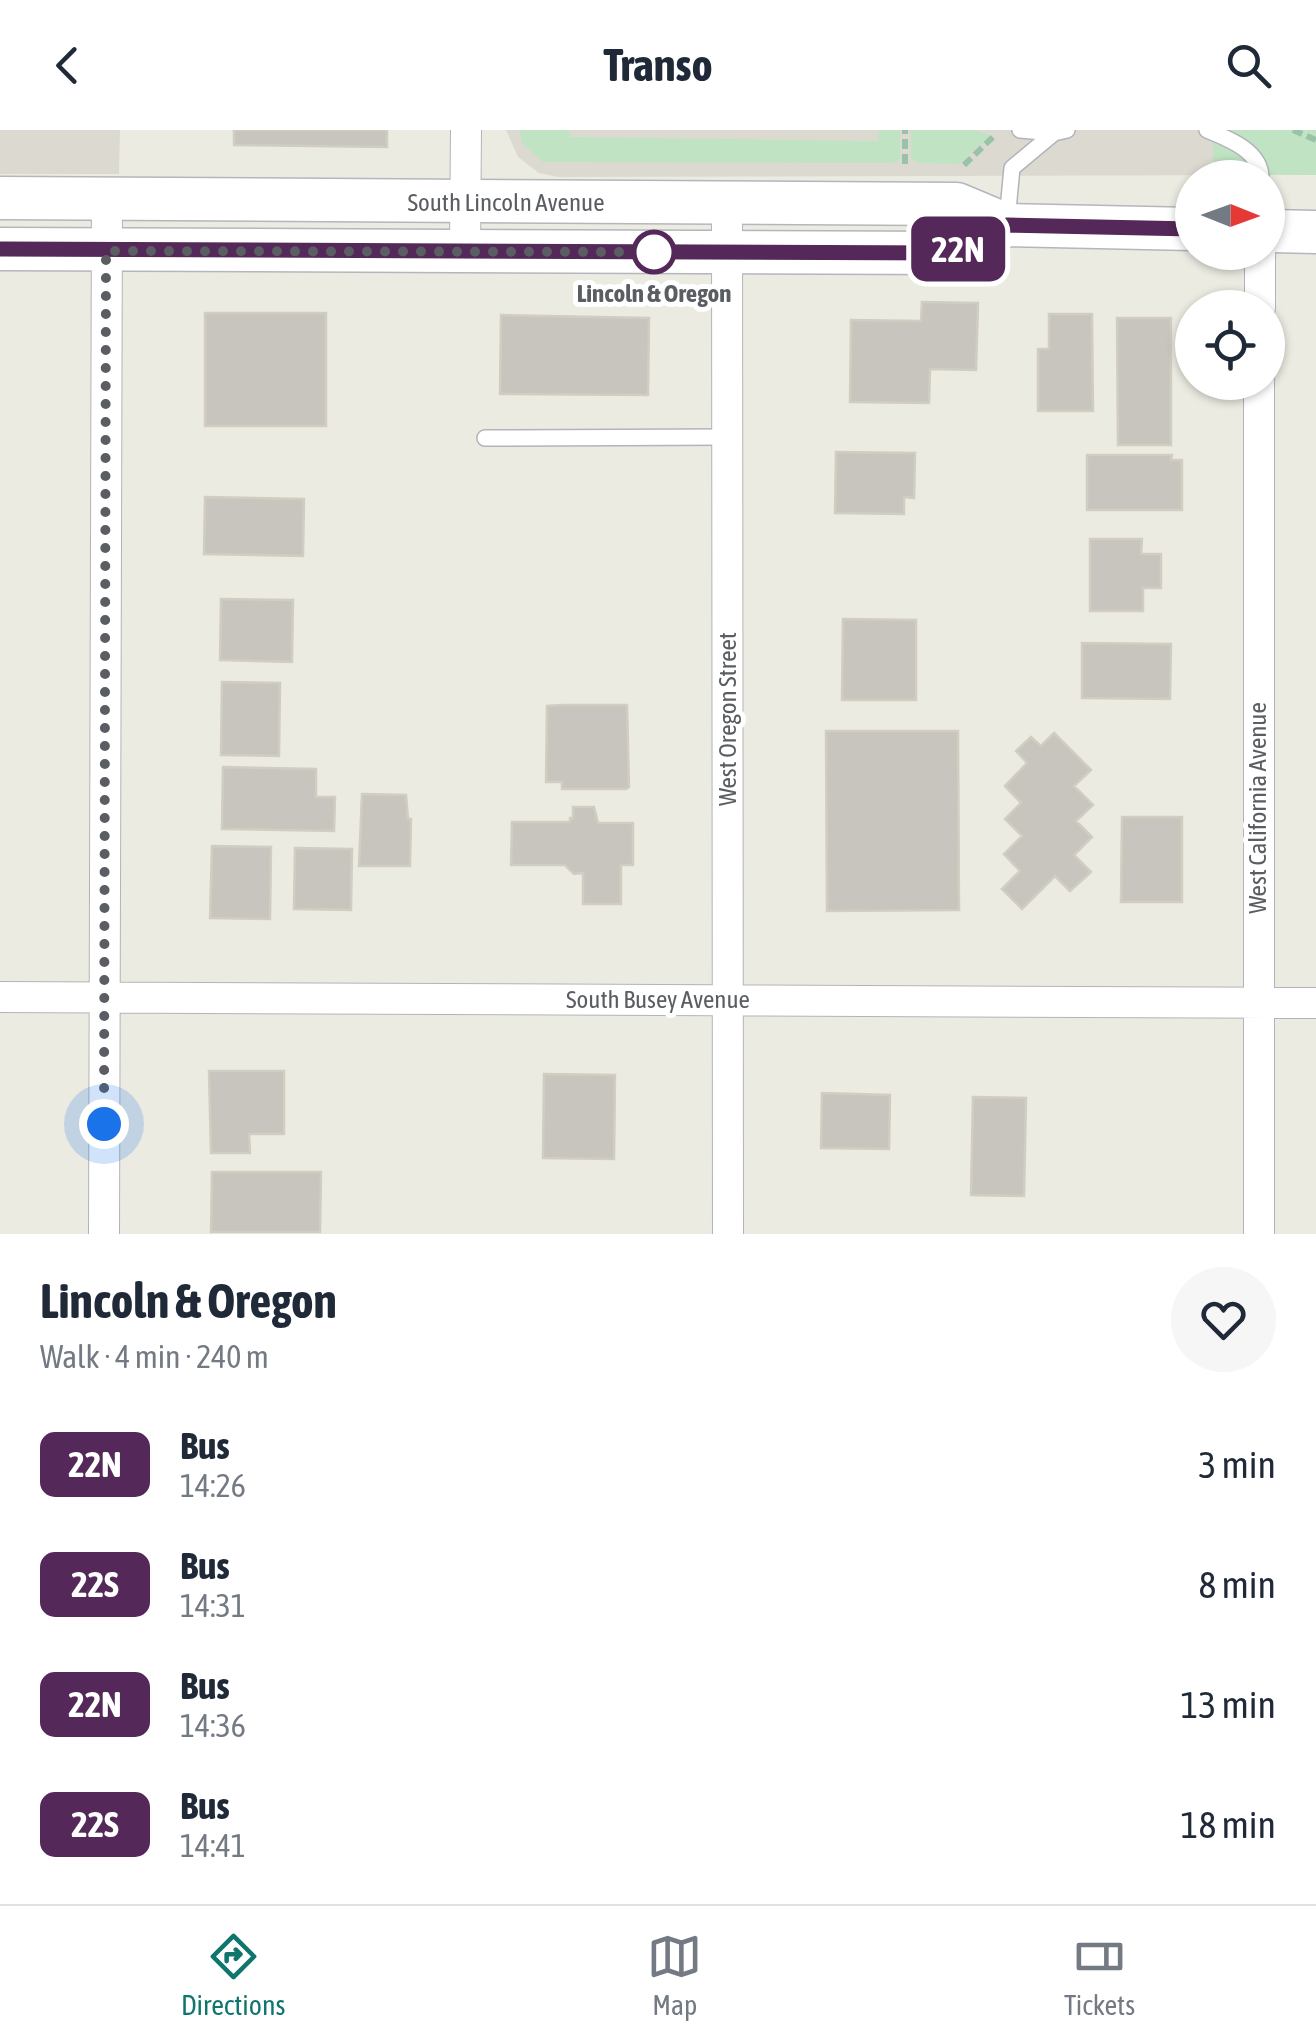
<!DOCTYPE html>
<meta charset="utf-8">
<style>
body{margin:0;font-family:"Asap Condensed",sans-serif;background:#f6f6f7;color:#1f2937;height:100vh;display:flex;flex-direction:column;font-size:38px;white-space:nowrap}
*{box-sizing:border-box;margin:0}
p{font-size:32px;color:#747a83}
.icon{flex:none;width:55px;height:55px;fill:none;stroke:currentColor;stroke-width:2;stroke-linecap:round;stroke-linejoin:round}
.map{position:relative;height:1104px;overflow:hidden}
.panel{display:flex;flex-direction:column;background:#fff;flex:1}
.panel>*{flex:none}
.badge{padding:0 20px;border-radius:15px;font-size:35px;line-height:65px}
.needle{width:65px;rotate:91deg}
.tools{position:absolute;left:1175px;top:30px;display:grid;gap:20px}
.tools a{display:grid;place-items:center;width:110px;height:110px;border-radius:50%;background:#fff;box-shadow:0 2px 8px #0004;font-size:50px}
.you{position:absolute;width:50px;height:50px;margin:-25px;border:8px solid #fff;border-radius:50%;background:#1a73e8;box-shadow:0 0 0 15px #1a73e833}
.map>.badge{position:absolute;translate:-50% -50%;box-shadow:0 0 0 5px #fff}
.round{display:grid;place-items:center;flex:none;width:105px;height:105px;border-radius:52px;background:#f6f6f7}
.overview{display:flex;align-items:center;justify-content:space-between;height:170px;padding:0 40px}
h1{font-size:48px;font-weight:700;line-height:75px}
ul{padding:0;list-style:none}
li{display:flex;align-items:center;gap:30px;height:120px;padding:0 40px}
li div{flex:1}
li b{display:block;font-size:38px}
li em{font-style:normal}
li .badge{min-width:110px;font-weight:700;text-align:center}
header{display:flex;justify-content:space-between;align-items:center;height:130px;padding:0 40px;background:#fff;font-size:45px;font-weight:700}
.dock{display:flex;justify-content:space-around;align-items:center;height:140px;border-top:2px solid #e0e1e3;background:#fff;font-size:28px;color:#747a83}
.dock a{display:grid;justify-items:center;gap:5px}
.dock .active{color:#0f766e}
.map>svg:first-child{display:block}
.education{fill:#dcdad0}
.green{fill:#bfe3c3}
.building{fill:#c8c5bf;stroke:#d1cdc1;stroke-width:2.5}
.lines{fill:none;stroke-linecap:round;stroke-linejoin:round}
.service-casing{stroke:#b3b4b9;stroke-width:18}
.minor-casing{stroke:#b3b4b9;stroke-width:32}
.secondary-casing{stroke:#b4b6bc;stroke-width:45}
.path{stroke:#99c3a9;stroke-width:6;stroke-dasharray:10 5;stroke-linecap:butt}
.service{stroke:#fff;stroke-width:15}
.minor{stroke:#fff;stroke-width:30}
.secondary{stroke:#fff;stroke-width:42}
.line-casing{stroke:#fff;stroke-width:22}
.line{stroke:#542859;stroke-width:15}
.walk{stroke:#5a5d62;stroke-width:10;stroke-dasharray:0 18}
.stop-dot{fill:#fff;stroke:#542859;stroke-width:5}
.labels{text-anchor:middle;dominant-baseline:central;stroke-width:10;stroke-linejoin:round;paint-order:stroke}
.street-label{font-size:25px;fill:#5a5d62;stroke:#fff}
.stop-label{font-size:25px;font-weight:bold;fill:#5a5d62;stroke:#fff}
</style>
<header><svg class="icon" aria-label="back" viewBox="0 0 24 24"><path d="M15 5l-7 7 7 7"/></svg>Transo<svg class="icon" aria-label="search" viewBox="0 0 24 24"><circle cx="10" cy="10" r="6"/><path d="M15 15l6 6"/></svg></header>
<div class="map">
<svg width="1316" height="1104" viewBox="0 0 1316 1104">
<rect width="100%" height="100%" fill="#ecebe2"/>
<!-- education -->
<path class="education" d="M0,0H120L119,44H0Z
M506,0H1316V45L558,47L539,43L518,27Z"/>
<!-- green -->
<path class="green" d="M520,0H569L570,7L878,11L879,0H900V30L893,33L543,32L522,13Z
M911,0H974L990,5L959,34L918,33L911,28Z
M1213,0H1316V45L1213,44Z"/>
<!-- building -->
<path class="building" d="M234,0H387V17L234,15Z
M922,172L978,173L976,240L930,239L929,273L850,272L851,190L921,191Z
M205,183H326V296H205Z
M1049,184H1092L1093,281H1038V219H1049Z
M501,185L649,188L648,265L500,264Z
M1117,188H1171V315H1118Z
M836,322L915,323L914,368L904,367V384L835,383Z
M1087,325H1172L1171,330H1182V380H1087Z
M205,367L304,369L303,426L204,424Z
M1090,409H1142L1141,424H1161V458H1143V481H1090Z
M221,469L293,470L292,532L220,530Z
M843,489L916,490V570H842Z
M1082,513L1171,514L1170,569L1082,568Z
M222,552L280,553L279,626L221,625Z
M562,575H627L629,657L626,659H562V652H546L547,576Z
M826,601H958L959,780L827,781Z
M1054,603L1091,640L1074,656L1093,675L1076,691L1092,707L1074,725L1091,742L1070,761L1055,746L1022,779L1002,759L1020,741L1004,724L1022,706L1005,689L1021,673L1005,656L1027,633L1016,621L1031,607L1041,616Z
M223,637L316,639V667H335L334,701L222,699Z
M362,664L406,665L408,689H411L410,736H359Z
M573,677H594L598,693H633V735H621V774H583V743L574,744L565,735H511L512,692H570V688H573Z
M1122,687H1182V772H1121Z
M212,716L271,717L270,789L210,788Z
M295,718L352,719L351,780L294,779Z
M209,941H284V1004H249L250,1023H211Z
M544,944L615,945L614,1029L543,1028Z
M822,963L890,965L889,1019L821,1018Z
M973,967L1026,968L1024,1066L971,1065Z
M212,1042H321L320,1102H211Z"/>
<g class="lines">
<!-- service casing -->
<g class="service-casing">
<path id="service" d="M1020,0L1054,3
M1207,0C1229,9 1261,21 1261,48
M1007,90L1012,38L1054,3L1067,0
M485,308L728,307"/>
</g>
<!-- minor casing -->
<g class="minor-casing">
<path id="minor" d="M727,73L728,1104
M465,120L466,0
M1260,178V122
M0,867L1316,873
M104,1104L107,68
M1259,1104V252"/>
</g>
<!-- secondary casing -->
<g class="secondary-casing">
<path id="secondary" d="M0,68L957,74L1007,95L1192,99
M1268,101L1316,102
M0,119L949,123L1007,95"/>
</g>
<!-- path -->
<path class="path" d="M1293,0L1316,10
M905,34V0
M964,35L995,5"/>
<!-- service -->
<use href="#service" class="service"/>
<!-- minor -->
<use href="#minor" class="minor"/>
<!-- secondary -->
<use href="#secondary" class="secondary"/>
</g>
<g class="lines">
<!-- line casing -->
<g class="line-casing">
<path id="line" d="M0,119L949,123L1007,95L1192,99"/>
</g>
<!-- line -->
<use href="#line" class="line"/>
<!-- walk -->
<path class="walk" d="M104,994L106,121L654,122"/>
</g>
<!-- markers -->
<circle class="stop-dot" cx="654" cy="122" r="20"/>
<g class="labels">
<!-- street labels -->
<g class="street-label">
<text x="506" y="72">South Lincoln Avenue</text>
<text transform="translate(727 589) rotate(-90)">West Oregon Street</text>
<text transform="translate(1257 678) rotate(-90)">West California Avenue</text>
<text x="658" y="869">South Busey Avenue</text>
</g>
<!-- stop labels -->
<g class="stop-label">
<text x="654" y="163">Lincoln &amp; Oregon</text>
</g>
</g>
</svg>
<div class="tools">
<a><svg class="needle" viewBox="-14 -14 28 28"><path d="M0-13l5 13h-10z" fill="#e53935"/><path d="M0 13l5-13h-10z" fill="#747a83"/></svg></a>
<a><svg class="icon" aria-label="locate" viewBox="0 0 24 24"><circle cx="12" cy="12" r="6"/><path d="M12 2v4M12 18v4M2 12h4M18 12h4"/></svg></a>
</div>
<div class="you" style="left:104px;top:994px"></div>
<b class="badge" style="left:958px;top:119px;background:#542859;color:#fff">22N</b>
</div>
<section class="panel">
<div class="overview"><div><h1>Lincoln &amp; Oregon</h1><p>Walk · 4 min · 240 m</p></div><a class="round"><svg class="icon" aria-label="heart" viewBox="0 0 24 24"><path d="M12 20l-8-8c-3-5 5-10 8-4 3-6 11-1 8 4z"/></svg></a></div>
<ul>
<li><span class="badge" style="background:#542859;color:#fff">22N</span><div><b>Bus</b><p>14:26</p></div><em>3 min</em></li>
<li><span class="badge" style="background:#542859;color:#fff">22S</span><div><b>Bus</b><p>14:31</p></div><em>8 min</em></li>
<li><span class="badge" style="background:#542859;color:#fff">22N</span><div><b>Bus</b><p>14:36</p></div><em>13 min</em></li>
<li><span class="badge" style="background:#542859;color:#fff">22S</span><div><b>Bus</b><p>14:41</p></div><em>18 min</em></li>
</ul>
</section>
<nav class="dock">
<a class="active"><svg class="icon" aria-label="directions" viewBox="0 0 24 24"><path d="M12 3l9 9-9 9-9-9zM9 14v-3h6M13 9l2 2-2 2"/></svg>Directions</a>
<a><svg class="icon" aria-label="map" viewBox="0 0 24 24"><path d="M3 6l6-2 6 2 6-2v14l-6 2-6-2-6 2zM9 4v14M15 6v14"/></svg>Map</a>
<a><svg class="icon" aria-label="tickets" viewBox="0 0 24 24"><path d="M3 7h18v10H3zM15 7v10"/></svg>Tickets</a>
</nav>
